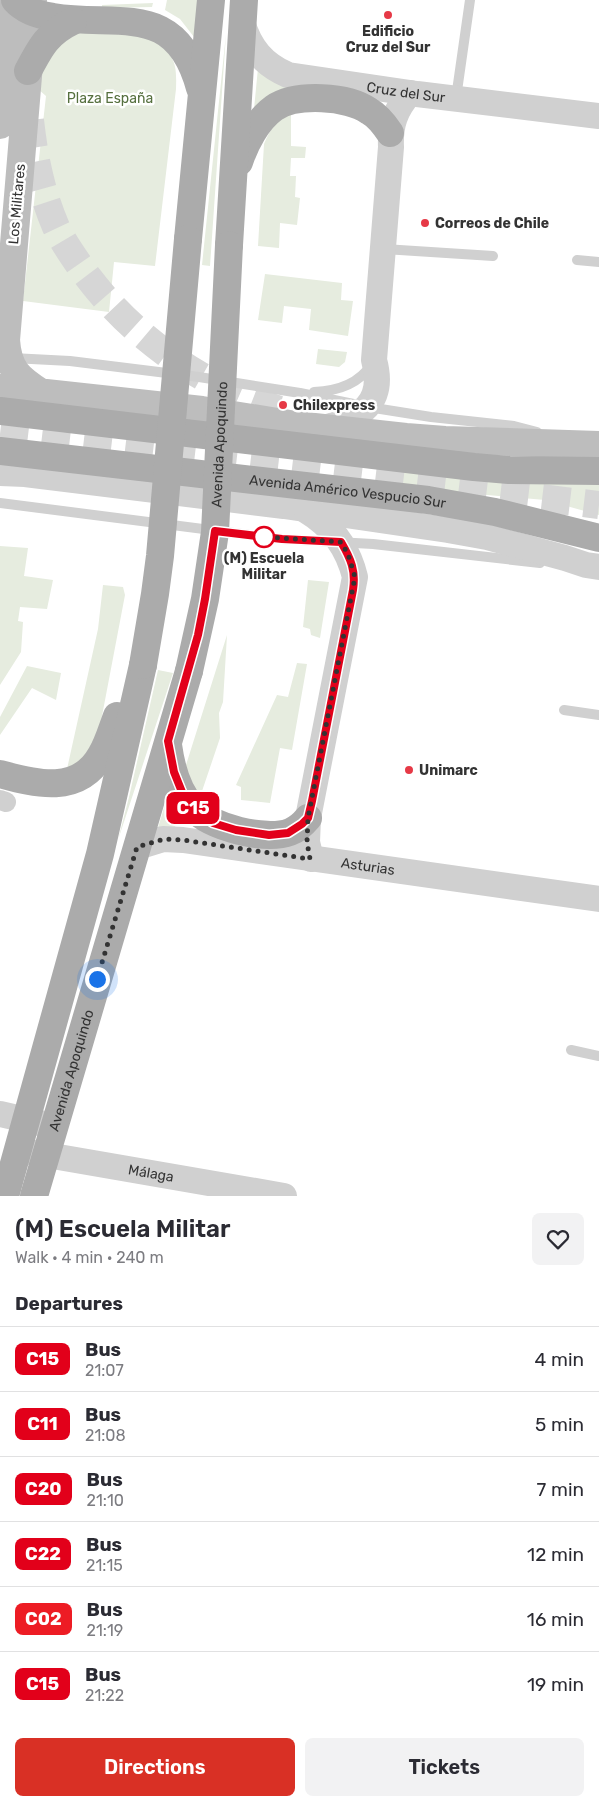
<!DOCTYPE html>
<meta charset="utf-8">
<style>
body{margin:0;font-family:Rubik,sans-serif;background:#f2f2f3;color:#2b2b33;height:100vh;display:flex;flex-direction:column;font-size:19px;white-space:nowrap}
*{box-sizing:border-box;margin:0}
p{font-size:16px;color:#7c7c81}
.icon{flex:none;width:28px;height:28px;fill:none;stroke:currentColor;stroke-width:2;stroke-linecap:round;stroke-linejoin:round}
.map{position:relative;height:1196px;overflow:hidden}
.drawer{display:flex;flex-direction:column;background:#fff;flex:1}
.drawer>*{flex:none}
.badge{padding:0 10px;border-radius:8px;font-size:18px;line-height:32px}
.you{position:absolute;width:25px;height:25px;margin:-12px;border:4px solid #fff;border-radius:50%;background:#1a73e8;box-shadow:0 0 0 8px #1a73e833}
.map>.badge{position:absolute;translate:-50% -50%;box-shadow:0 0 0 2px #fff}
h2{padding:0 15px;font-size:19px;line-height:45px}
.round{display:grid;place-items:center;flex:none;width:52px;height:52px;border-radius:8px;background:#f2f2f3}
.head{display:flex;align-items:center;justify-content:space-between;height:85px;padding:0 15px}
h1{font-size:24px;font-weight:600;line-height:38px}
.primary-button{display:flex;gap:10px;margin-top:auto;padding:10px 15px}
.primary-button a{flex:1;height:58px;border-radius:8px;background:#d93025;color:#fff;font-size:20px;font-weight:600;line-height:58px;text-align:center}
.primary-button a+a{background:#f2f2f3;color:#2b2b33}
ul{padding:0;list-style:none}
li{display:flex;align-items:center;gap:15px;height:65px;padding:0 15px;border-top:1px solid #e1e1e2}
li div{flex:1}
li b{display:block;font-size:19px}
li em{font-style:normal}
li .badge{min-width:55px;font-weight:700;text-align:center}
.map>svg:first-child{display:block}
.green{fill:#e6ecdf}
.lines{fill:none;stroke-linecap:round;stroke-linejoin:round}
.motorway-tunnel{stroke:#d6d6d6;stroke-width:28;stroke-dasharray:28 14;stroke-linecap:butt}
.service{stroke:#d0d0d0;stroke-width:10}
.minor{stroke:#d0d0d0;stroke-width:20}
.tertiary{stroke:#d0d0d0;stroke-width:26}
.secondary{stroke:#bdbdbd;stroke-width:28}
.primary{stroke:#ababab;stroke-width:28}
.primary-bridge{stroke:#ababab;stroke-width:28}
.line-casing{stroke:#fff;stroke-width:11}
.line{stroke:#e2001a;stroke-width:8}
.walk{stroke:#333;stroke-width:5;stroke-dasharray:0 9}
.poi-dot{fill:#e63946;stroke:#fff;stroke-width:2}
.stop-dot{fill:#fff;stroke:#e2001a;stroke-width:2.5}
.labels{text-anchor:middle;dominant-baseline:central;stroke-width:5;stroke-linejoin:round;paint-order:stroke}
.poi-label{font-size:14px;font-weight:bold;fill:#333;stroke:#fff;text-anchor:start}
.street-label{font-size:14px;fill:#333;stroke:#fff}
.park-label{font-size:14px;fill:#56703f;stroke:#fff}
.stop-label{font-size:14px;font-weight:bold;fill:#333;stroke:#fff}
</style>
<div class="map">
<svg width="599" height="1196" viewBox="0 0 599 1196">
<rect width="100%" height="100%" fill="#fff"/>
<!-- green -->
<path class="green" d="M167,0H199L194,37L180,19L165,10Z
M153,3L152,7L102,8V5Z
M81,31L155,37C174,60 177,59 176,89L155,266L114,262L109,312L23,301L46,96L38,89L42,70L52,50Z
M226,34L210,266L202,265Z
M258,68L289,85L288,91L254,109Z
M291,112V146L306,147L305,158H291L290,176H296L295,197L300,198L297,225L280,223L279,248L258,246L264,144C270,129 277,120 291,112Z
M265,274L342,283L341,300L353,301L348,336L309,330L311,309L284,306L282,323L258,320Z
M318,349L347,352L345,362L339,367L316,364Z
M389,462L599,470V515L545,500L385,486Z
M0,546L28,548L24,576L53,580L47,609L20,607L18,621L23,622L21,652L0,685Z
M308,580L329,582L320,638L311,635L310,629L303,627Z
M103,585L123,587L125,595L98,737L82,759L67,769L98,629Z
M227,635L223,702L219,713L220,738L199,800L192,792L186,765Z
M297,663L307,664L292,750L280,748L270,803L241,800V787L236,785L277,695L288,697Z
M27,666L61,673L56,700L32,688L0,735V717Z
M158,670L173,673L118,840L129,797Z
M169,791L189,821L176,823L174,832L157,831Z"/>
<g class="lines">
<!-- motorway-tunnel -->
<path class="motorway-tunnel" d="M30,120C34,157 41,192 56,227C63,242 73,256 82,269C136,344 216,396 306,417
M0,434L599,505"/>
<!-- service -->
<path class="service" d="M456,98L470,0
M384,249L493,256
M577,260L599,262
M12,358L70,361L199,377L300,393L368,407L431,417L514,426L537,432
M314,392C337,391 358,385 371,365
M0,503L282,539L373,544L540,563
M564,710L599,715
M571,1050L599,1056"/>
<!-- minor -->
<path class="minor" d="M0,800L6,802"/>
<!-- tertiary -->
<g class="tertiary">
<path id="s1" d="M242,22C250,48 263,64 288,75L417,94L599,116"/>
<path d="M323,428C360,419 386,403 374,360L391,147C390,125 395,110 410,93"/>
<path d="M0,473L25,474L284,506L448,530L487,537L565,558L586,565L599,567"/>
<path d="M307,511C332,526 348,548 355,577L308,818L307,842L311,859"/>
<path id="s2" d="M137,847L163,839L183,840L599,899"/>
<path d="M0,1114L48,1125"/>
<path id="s3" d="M18,1150L284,1196"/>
</g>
<!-- secondary -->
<path class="secondary" d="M33,0L30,52L6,340C8,369 18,378 42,393
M0,125L8,50L11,0
M0,388L202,410L296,425L406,437L445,440L599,445"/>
<!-- primary -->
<g class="primary">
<path d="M15,0C25,11 38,15 53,17C119,28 176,0 200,88"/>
<path d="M28,71C41,46 48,33 73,21"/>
<path d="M239,162C245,144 257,120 274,108C296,93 348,96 369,111C378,116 384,124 390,133"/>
<path d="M188,239L211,0"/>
<path d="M229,245L244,0"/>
<path d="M0,411L474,467L509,470L599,471"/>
<path id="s4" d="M0,451L428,500L495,512L599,538"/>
<path d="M168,745C171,767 177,791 193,808C211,828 266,841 290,832C298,829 303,824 308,818"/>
<path d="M0,774C36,784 79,795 101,755C108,744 112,729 117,716"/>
<path d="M5,1196L100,854L143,665"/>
<path id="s5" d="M34,1196L189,671"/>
</g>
<!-- primary-bridge -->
<g class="primary-bridge">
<path d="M143,665L155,594L160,556L188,239"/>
<path id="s6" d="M189,671L205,599L215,532L229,245"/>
</g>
</g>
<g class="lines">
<!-- line casing -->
<g class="line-casing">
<path id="line" d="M215,531L282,539L341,542C351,559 356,571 353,590L312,801L308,818L302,824L288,833L269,835L236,830L213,823L197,812L184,797L174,772L168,741L198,635L205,599Z"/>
</g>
<!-- line -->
<use href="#line" class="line"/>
<!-- walk -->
<path class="walk" d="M97,979L137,847L164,839L183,840L310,859L307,842L308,818L355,577L348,554L341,542L264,537"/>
</g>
<!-- markers -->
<g class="poi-dot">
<circle cx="388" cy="15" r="5"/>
<circle cx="425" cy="223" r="5"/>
<circle cx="283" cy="405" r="5"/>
<circle cx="409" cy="770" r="5"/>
</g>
<circle class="stop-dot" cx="264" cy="537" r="10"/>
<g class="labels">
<!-- poi labels -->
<g class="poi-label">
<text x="388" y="31" text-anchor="middle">Edificio<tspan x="388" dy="16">Cruz del Sur</tspan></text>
<text x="435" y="223">Correos de Chile</text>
<text x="293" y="405">Chilexpress</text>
<text x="419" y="770">Unimarc</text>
</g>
<!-- street labels -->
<g class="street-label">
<text stroke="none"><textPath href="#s1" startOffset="192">Cruz del Sur</textPath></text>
<text transform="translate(17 204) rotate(-85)">Los Militares</text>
<text stroke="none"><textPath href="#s6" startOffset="229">Avenida Apoquindo</textPath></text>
<text stroke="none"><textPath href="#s4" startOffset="350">Avenida Américo Vespucio Sur</textPath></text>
<text stroke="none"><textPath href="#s2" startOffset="234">Asturias</textPath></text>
<text stroke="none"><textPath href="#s5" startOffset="131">Avenida Apoquindo</textPath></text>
<text stroke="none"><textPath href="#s3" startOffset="135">Málaga</textPath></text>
</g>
<!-- park labels -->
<g class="park-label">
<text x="110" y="98">Plaza España</text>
</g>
<!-- stop labels -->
<g class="stop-label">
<text x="264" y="558">(M) Escuela<tspan x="264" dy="16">Militar</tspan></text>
</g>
</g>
</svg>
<div class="you" style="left:97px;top:979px"></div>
<b class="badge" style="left:193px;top:808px;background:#e2001a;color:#fff">C15</b>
</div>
<section class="drawer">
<div class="head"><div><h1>(M) Escuela Militar</h1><p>Walk · 4 min · 240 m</p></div><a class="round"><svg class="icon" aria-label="heart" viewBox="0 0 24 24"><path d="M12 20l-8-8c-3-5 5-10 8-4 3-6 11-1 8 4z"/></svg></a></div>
<h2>Departures</h2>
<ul>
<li><span class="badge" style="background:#e2001a;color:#fff">C15</span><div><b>Bus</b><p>21:07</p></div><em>4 min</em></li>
<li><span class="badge" style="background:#e2001a;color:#fff">C11</span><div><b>Bus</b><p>21:08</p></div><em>5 min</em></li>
<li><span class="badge" style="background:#e2001a;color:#fff">C20</span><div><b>Bus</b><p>21:10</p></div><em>7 min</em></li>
<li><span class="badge" style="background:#e2001a;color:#fff">C22</span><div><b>Bus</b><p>21:15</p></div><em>12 min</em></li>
<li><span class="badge" style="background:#ed1c24;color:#fff">C02</span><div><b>Bus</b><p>21:19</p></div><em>16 min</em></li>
<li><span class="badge" style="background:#e2001a;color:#fff">C15</span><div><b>Bus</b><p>21:22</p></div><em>19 min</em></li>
</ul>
<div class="primary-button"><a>Directions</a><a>Tickets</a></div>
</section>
